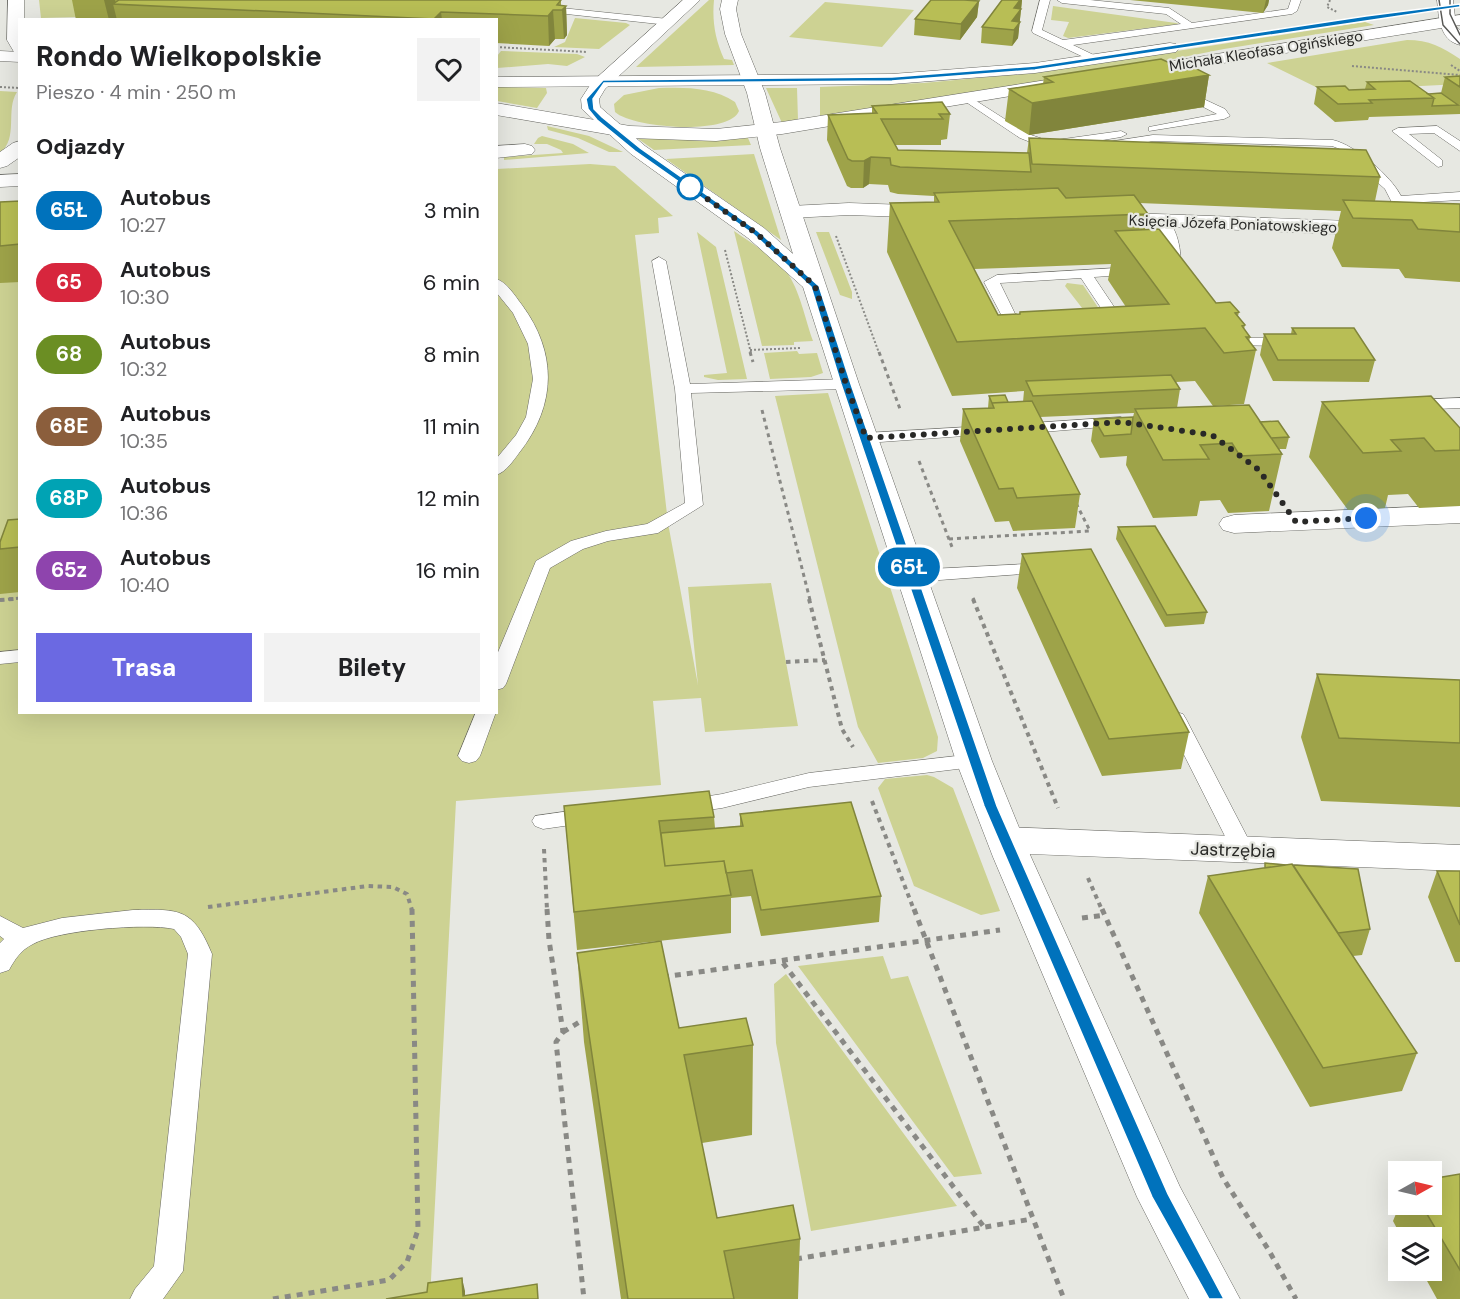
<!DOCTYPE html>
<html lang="pl">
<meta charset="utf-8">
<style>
body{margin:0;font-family:"DM Sans",sans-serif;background:#f2f2f2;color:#202124;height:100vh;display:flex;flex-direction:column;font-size:22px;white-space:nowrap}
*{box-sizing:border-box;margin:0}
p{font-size:20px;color:#757577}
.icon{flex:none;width:33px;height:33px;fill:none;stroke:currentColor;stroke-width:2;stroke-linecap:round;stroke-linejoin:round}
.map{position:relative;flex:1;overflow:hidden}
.panel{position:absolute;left:18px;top:18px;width:480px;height:696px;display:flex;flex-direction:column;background:#fff;border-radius:0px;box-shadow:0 6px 24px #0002}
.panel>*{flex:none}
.badge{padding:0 12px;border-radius:20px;font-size:21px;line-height:39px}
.needle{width:39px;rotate:82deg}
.controls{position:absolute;left:1388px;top:1161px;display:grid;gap:12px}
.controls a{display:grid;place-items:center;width:54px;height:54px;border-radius:0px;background:#fff;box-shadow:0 6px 24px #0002;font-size:30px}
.you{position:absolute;width:30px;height:30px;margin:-15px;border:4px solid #fff;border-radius:50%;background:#1a73e8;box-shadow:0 0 0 9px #1a73e833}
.map>.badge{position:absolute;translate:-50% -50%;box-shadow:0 0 0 3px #fff}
h2{padding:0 18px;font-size:22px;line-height:54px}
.round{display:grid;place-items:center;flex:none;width:63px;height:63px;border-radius:0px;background:#f2f2f2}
.summary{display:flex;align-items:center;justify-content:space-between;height:102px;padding:0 18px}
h1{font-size:28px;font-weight:800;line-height:45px}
.primary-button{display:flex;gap:12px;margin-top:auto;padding:12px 18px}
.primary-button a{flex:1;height:69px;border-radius:0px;background:#6b69e2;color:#fff;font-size:24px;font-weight:800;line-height:69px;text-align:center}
.primary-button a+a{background:#f2f2f2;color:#202124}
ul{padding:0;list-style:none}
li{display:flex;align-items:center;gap:18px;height:72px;padding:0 18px}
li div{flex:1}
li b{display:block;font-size:22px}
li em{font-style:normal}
li .badge{min-width:66px;font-weight:700;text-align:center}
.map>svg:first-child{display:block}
.green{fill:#cdd293}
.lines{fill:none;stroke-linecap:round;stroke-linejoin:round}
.service-casing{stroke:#686863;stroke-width:1}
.minor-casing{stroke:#686863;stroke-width:1}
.tertiary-casing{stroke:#686863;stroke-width:1}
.secondary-casing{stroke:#686863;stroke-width:1}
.path-far3{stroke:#898985;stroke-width:2;stroke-dasharray:2 2;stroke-linecap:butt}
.path-far2{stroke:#898985;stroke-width:3;stroke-dasharray:4 4;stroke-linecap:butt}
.path-far1{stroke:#898985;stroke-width:4;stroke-dasharray:4.5 4.5;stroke-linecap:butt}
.path{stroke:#898985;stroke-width:5;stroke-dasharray:6 6;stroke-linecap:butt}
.service{fill:#fff;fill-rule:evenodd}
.minor{fill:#fff;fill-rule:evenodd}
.tertiary{fill:#fff;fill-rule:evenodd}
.secondary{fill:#fff;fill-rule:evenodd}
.tram{stroke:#585855;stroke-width:1.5}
.wall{fill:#9ea349;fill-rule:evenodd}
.shaded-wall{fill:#81853c}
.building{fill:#b8be55;stroke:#81853c;stroke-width:1.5}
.line{fill:#0072bc;stroke:#fff;stroke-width:1.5}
.walk{stroke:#292927;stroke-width:6;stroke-dasharray:0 10.8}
.stop-dot{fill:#fff;stroke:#0072bc;stroke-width:3}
.labels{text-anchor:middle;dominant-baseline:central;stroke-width:4.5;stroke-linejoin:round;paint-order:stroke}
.far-street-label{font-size:15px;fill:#292927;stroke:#e7e8e2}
.street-label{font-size:18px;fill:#292927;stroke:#e7e8e2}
</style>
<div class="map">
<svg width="1460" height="1299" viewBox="0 0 1460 1299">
<rect width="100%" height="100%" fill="#e7e8e2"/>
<!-- green -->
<path class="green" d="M39,0H114L80,17L41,18Z
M709,0H714C712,21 715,39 724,59L732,60L734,65L636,67Z
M825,2L914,10L882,47L789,37Z
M1053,6L1176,23L1179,24L1068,38L1063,36L1069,22L1051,20Z
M575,18L626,23L630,25L599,49L554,47L565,42Z
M1365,22L1374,25L1224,49L1143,65L820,116V87L923,83L1041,72Z
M1407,40C1429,40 1442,47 1460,59V84L1324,91L1267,63Z
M501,51L577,54L585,57L567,66L548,64L497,68V56Z
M497,87L546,88L547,93L537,108L497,101Z
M659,88C685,87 713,87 735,102L739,111C729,136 632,128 615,112L614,104L624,95Z
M766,88H797L798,120L782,123Z
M0,91L17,92C5,110 19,138 0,153Z
M547,126L589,136L623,152H609L578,138L548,130Z
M542,136L573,144L589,153L504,160V157L563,153L561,150L547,144H534L538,138Z
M637,138L714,140L748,138L751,145L654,150Z
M754,154L781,240L666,159Z
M590,164L615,166L673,216L658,218L659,233L635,235L668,523L698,685L688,587L771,583L798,726L705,732L701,698L653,701L661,785L456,801L430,1299H0V214L19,212L20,712H496L497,169Z
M734,231C751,243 772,255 786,271C800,290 805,319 813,341L794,342V345L762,346Z
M697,232L716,247L747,379L718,380L704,377V375L727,373Z
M829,232L852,292V299L840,295L816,232Z
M1067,283L1083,285L1116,334L1103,335L1065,286Z
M797,351L799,354L817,353L823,373L811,377L770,379L764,353Z
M828,393L938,737L937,751L923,758L878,763L858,727L775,396Z
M927,775L934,777L953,788L1000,911L981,915L914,886L878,788L885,779Z
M883,956L891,979L908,976L982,1174L954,1177L798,966Z
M786,974L957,1206L811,1231L776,1043L774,984Z"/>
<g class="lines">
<!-- service casing -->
<g class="service-casing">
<path id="service" d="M1040,0H1050L1042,30L1063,40L1181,24L1166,14L1062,3L1057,0H1090L1169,8L1192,23L1288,9L1291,0H1301L1297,11L1292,14L1073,45L1100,58V62L1096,63L1033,33L1032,31Z
M542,6L668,19L673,22L668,25L539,11L537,9Z
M1182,89L1225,109L1230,116L1224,119L1149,131V127L1217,114L1178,94L1177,92Z
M967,95L1028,134L1049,141L1121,131L1127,134L1121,137L1048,149L1020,138L963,100V96Z
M1437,126L1460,141V151L1434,133L1409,134L1442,160V166L1438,167L1392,131L1398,128Z
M1153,135L1333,140C1355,145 1391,176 1401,196L1460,192V200L1405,203L1416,226L1410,230L1404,226L1385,189L1340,149L1332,146L1153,141L1108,150L1102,146L1108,142Z
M1163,217C1176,221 1184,256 1179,268L1166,271L1159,267L1167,263V249L1157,221Z
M659,257L666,261L690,384L846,379L854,384L846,389L691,393L703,505L658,533L608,541L583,549L550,568L506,684L503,688L496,690V657L536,561L571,541L606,531L647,524L685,503L675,389L652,261Z
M1134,267L1141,271L1139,274L1094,277L1129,329L1122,333L1117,332L1081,278L1000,283L1026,336L1024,339H1014L984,282L997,275Z
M496,279C507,282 515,296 522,305C558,354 556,406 519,453C513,461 506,472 496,475V459L516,435L526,417L533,379L528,344L513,313L496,292Z
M1224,338H1288L1295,342L1288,346L1219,345L1217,342Z
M1460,398V408L1412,410L1404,405L1412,400Z
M1121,417L1129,422L1127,425L1018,434L1010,429L1018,424Z
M986,426L994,431L992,434L866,443L858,438L866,433Z
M1045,563L1051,564L1054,568L1051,572L912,582L906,580L903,576L906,572L912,570Z
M20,650V662L0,664V652Z
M476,712H496L480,756L476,761L469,763L462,761L458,756Z
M1176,712L1183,714L1186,719L1254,850L1251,856L1243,858L1235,856L1232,850L1166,719L1169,714Z
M974,754L982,756L985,761L982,766L809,787L722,808L686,813L678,811L675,806L678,801L722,794L809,773Z
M591,808L599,811L602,816L599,821L543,829L535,826L532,821L535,816Z
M133,910C180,909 193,908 212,954L183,1271L163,1299H130L135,1289L154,1266L188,954L181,937L174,929C145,923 58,930 33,944C21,950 15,959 9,970L0,973V943L4,939L0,936V916L23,928L62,918Z"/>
</g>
<!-- minor casing -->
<g class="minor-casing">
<path id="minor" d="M8,0H24V20H20V53L14,52L7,40Z
M20,141V157L7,166L0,168V152L13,143Z
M525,144L532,146L535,150L532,154L496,158V146Z
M20,174V186L0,187V175Z
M849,203L934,206L942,207L945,212L942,217L934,218L849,215L791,218L783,217L780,212L783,207L791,206Z
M1102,212L1460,225V239L1094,224L1091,219L1094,214Z
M1460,505V523L1234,533L1223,530L1219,524L1223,518L1234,515Z
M1006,827L1460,845V871L1006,853L993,849L987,840L993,831Z"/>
</g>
<!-- tertiary casing -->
<g class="tertiary-casing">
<path id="tertiary" d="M683,0H700L605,89L599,99L600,107L645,146L764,228L793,254L760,148L747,93L725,34L720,9L722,0H738L736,9L741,34L765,93L780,148L859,384L992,761L1031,857L1180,1187L1240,1299H1189L1137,1197L993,857L956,761L803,287L748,238L631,154L582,109L581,99L592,82Z
M1437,0H1453L1456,26L1460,30V45C1439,40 1439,17 1437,0Z"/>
</g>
<!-- secondary casing -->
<g class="secondary-casing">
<path id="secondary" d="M1460,15V25L1142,76L1136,75L1133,71L1136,67L1142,66Z
M1170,43L1176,44L1179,48L1176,52L1035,73L892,84L496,87V77L892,74L1035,63Z
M0,51L20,52V62L0,61Z
M1053,79L1059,80L1062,84L1059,88L782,134L716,141L630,138L496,115V103L630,126L716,129L782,122Z"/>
</g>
<!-- path-far3 -->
<path class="path-far3" d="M1330,0L1327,7L1337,12
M45,19H79
M496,47L587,52
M1451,65L1460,71
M1352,66L1460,75
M0,87L20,88
M836,236L879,353
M725,250L751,353
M750,350L800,348"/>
<!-- path-far2 -->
<path class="path-far2" d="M750,352L753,362
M879,352L900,409
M762,410L810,600
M919,461L952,547
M949,539L1090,531L1076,503
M973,598L974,600
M0,600L20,598"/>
<!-- path-far1 -->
<path class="path-far1" d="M809,599L842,729L853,747
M973,599L1058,808
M0,600L14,599
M786,662L825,660
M872,801L914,910
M544,849L547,910
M1088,878L1102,910
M208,907L368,886L393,887L407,894L412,910"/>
<!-- path -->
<path class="path" d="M547,909L549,940L563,1032L556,1042L584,1299
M914,909L1064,1299
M1102,909L1223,1178L1268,1249L1296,1299
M1082,918L1105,915
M783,963L984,1227
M663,977L1000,930
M563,1032L586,1018
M796,1259L1032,1219
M273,1299L389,1280L407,1262L418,1230L412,909"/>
<!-- service -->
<use href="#service" class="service"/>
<!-- minor -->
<use href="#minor" class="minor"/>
<!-- tertiary -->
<use href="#tertiary" class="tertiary"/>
<!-- secondary -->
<use href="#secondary" class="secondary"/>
<!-- tram -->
<path class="tram" d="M1439,0L1443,25L1460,44
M1450,0V14L1460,35"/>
</g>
<!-- wall -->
<path class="wall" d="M72,0H561V6H566L567,35L564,39H555L549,46L496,43V20H76Z
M1002,0H1022L1018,38L1012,46L981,43L982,27Z
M1130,0H1269L1268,5L1263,13Z
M979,1L977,17L960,40L914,35L915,19Z
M1172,64L1209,75L1204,107L1029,135L1005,121L1009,89L1043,84L1044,77Z
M1460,76V114L1369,117L1368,120L1335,122L1314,104L1317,87L1349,90L1365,89L1367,82L1428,94L1441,93L1445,77Z
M872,106L950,114L947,139L941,140V145H895L898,150L1027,153L1029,138L1380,177L1375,201L1460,204V282L1405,278L1399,269L1342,267L1332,248L1341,211L1139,203L1148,214L1145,229L1216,303L1239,312L1238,316L1245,325L1244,329L1250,337L1249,342L1256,350L1244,404L1215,406L1260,422L1289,437L1286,449H1279L1282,454L1269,511L1228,513L1220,500L1200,501L1197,516L1153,518L1126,465L1127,456L1100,458L1091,441L1094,419L1133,417L1134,413L1040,417L1080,494L1075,528L1013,531L1009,521L995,522L960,441L963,409L988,408L989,396L1008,402H1023L1024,391L952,396L887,252L890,203L934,202V196L898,194L890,192L888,185L869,184L863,188H851L847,186L827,140L828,115L872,113ZM1111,264L1108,280L1126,307L1020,312L1019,314L998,315L974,269ZM1195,381L1213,406L1177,408L1180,389L1176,382Z
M20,201V282L0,283V202Z
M1292,328L1375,360L1369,382L1273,381L1260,355L1264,334H1291Z
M1322,402L1460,428V506L1419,508L1408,494L1388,495L1385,508L1348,510L1309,457Z
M20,519V592L0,594V542Z
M1118,527L1207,612L1204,624L1165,627L1116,539Z
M1022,554L1189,732L1181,769L1102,776L1017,588Z
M1317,674L1460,680V807L1321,801L1301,737Z
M564,806L714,817L715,828L740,826V814L881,896L879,922L761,936L751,896L731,898V933L577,950Z
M1437,871H1460V962H1455L1428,897Z
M1208,876L1370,929L1362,955L1353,956L1417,1053L1402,1091L1310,1107L1199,913Z
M577,953L679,1028L753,1045L752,1135L702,1143L717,1218L800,1239L798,1299H621L584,1042Z
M1460,1174V1299H1437L1421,1270H1431V1238H1402L1393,1221L1400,1204H1431Z"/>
<!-- shaded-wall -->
<path class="shaded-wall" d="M104,0H115L116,4H113L117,20H109Z
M1020,0H1022L1018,38L1012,46L1014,30H1011L1014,8Z
M1266,0H1269L1268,5L1263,13Z
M979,1L977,17L960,40L961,24Z
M566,6L567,35L564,39L562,10Z
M553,10L555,39L549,46L548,16Z
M441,12L442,20H434V19Z
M1209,75L1204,107L1029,135L1032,103Z
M871,157L869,184L863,188L864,161Z
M462,1278L465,1291V1299H463Z"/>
<!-- building -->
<path class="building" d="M119,0H561L557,5L566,6L562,10H553L548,16L441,12L434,19L113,4Z
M931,0H964L979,1L961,24L915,19Z
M1002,0H1020L1014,8L1021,9L1012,21L1020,22L1014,30L982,27Z
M1161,59L1172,64L1183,62L1209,75L1032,103L1009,89L1053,82L1044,77Z
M1460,76V87L1445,77Z
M1410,81L1434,98L1369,100L1372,103L1338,104L1317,87L1345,86L1349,90L1375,89L1367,82Z
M1441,93L1458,105L1432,106L1434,98L1428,94Z
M942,102L950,114H939L943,119H881L898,150L1029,153L1031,172L900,167L891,165L890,158L871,157L864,161H852L848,159L828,115L877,113L872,106Z
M1029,138L1366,150L1380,177L1032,164Z
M1058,188L1066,198L1134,195L1148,214L949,221L998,315L1020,314V312L1169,304L1115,231L1159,229L1216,303L1230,302L1239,312L1235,313L1245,325L1242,326L1250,337H1246L1256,350L1224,353L1205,328L957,342L890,203L939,202L934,193Z
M1343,200L1460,204V232L1418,229L1412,220L1353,218Z
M20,201V244L0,246V202Z
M1292,328H1354L1375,360H1278L1264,334H1296Z
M1171,375L1180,389L1033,396L1026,381Z
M1005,395L1008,402L992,403L989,396Z
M1431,396L1460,428V450L1435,451L1424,438L1391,440L1401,451L1363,453L1322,402Z
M1032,401L1080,494L1017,498L1013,488L999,489L963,409L994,408L992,403Z
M1249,405L1282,454L1240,456L1232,443L1200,445L1209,459L1163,460L1135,409Z
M1133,417L1131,434L1104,436L1094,419Z
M1278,421L1289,437L1271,438L1260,422Z
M20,519V547L0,549V542L8,520Z
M1155,526L1207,612L1167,615L1118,527Z
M1091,549L1189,732L1109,739L1022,554Z
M1317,674L1460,680V743L1339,738Z
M709,791L714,817L659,821L665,866L724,861L731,895L574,912L564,806Z
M851,802L881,896L761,910L752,870L726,873L724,861L665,866L661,833L743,826L740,814Z
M1265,863L1286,865L1265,868Z
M1292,864L1417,1053L1323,1068L1208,876Z
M1293,865L1358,869L1370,929L1338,933Z
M1437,871H1460V925Z
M661,941L679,1028L746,1018L753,1045L684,1055L717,1218L793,1205L800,1239L724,1251L734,1299H628L577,953Z
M1460,1174V1270L1421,1204H1431V1179Z
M462,1278L463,1296L537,1284L538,1299H386L427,1292L428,1283Z"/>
<!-- line -->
<path class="line" d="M1460,4V7L1035,70L892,81L604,83L593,99L594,109L602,117L640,148L758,231L819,286L851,384L997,806L1168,1194L1224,1299H1209L1152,1197L984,806L841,384L811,287L753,234L635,151L597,120L588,109L586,99L603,80L892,77L1035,66L1366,16Z"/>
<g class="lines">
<!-- walk -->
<path class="walk" d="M690,187L756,233L815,286L846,384L866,438L1122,422L1212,435L1259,470L1296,522L1366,518"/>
</g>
<!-- markers -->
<circle class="stop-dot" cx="690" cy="187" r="12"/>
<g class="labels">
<!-- far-street labels -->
<g class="far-street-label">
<text transform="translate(1266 51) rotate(-9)">Michała Kleofasa Ogińskiego</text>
<text transform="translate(1233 224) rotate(2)">Księcia Józefa Poniatowskiego</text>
</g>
<!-- street labels -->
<g class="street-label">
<text transform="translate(1233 850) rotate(2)">Jastrzębia</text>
</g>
</g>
</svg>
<div class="controls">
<a><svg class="needle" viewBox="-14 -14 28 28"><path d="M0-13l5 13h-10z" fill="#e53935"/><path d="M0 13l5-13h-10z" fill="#757577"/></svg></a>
<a><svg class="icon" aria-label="layers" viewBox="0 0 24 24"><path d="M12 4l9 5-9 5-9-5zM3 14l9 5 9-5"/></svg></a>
</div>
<div class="you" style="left:1366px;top:518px"></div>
<b class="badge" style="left:909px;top:567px;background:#0072bc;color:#fff">65Ł</b>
<section class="panel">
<div class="summary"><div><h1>Rondo Wielkopolskie</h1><p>Pieszo · 4 min · 250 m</p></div><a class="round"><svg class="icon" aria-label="heart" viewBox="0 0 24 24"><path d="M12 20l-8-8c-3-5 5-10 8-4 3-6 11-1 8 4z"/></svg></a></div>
<h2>Odjazdy</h2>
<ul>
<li><span class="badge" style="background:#0072bc;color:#fff">65Ł</span><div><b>Autobus</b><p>10:27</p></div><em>3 min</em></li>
<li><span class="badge" style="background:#d7263d;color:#fff">65</span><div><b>Autobus</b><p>10:30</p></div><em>6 min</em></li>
<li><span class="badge" style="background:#6b8e23;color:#fff">68</span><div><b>Autobus</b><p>10:32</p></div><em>8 min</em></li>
<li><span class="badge" style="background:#8b5e3c;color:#fff">68E</span><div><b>Autobus</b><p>10:35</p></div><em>11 min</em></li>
<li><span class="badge" style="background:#00a3b4;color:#fff">68P</span><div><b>Autobus</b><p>10:36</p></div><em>12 min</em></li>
<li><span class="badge" style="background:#8e44ad;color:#fff">65z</span><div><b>Autobus</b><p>10:40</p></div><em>16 min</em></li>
</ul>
<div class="primary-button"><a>Trasa</a><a>Bilety</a></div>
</section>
</div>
